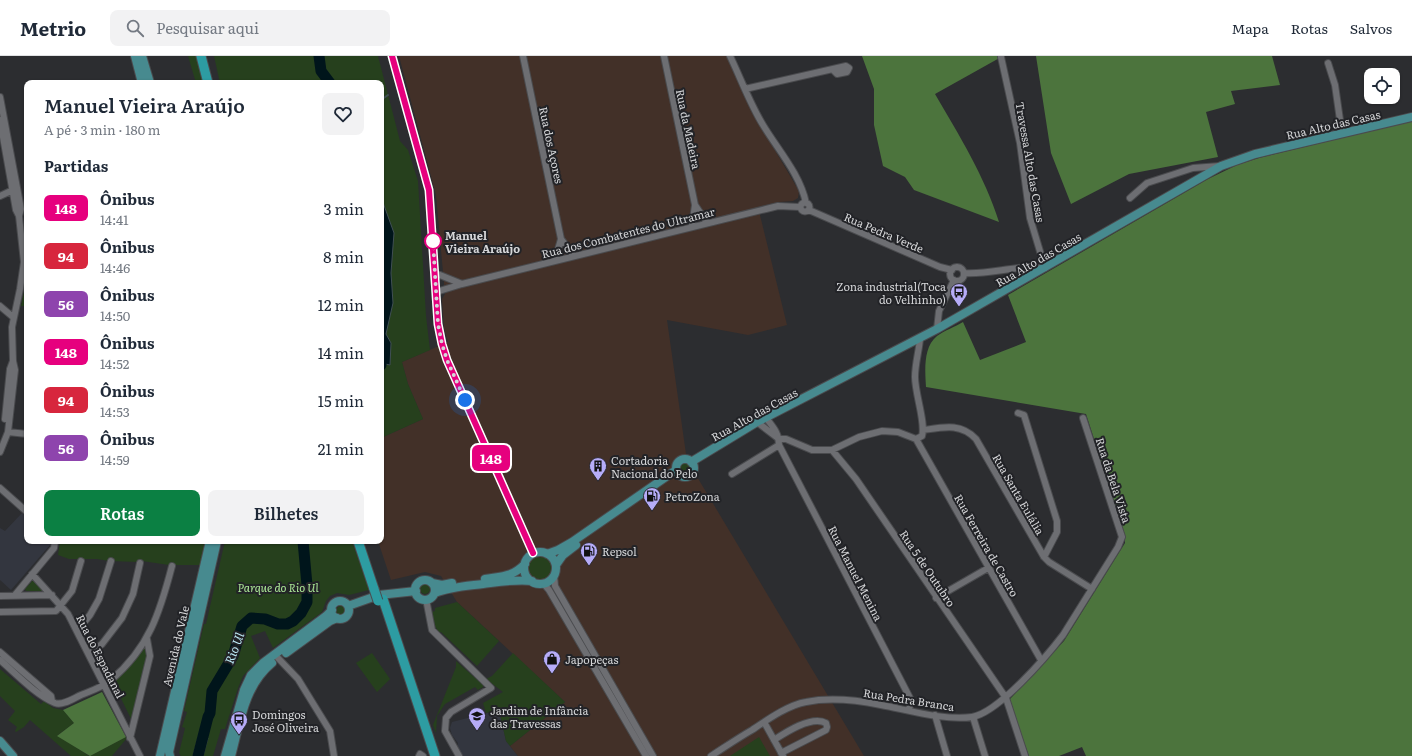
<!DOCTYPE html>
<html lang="pt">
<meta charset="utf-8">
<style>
body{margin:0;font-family:Literata,serif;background:#f2f2f3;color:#1f2937;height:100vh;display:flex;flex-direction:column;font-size:15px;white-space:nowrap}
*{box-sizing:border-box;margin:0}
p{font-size:13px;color:#747a83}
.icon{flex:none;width:22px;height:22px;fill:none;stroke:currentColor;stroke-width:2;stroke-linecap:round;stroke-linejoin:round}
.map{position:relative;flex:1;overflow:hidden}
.sheet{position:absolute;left:24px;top:24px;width:360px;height:464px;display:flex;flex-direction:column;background:#fff;border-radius:8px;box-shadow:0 1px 3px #0004}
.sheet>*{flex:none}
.badge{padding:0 8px;border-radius:6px;font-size:14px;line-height:26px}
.buttons{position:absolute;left:1364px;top:12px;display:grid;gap:8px}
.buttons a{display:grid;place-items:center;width:36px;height:36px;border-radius:8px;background:#fff;box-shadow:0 1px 3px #0004;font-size:20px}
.you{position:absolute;width:20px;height:20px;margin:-10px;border:3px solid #fff;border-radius:50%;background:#1a73e8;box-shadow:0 0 0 6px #1a73e833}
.map>.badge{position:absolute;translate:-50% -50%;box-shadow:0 0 0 2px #fff}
h2{padding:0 20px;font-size:15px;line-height:36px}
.round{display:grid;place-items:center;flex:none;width:42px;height:42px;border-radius:8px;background:#f2f2f3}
.overview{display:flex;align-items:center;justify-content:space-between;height:68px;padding:0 20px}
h1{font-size:19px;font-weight:600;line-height:30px}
.action{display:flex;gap:8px;margin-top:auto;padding:8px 20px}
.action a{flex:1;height:46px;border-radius:8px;background:#0b8043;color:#fff;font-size:16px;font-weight:600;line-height:46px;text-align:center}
.action a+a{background:#f2f2f3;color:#1f2937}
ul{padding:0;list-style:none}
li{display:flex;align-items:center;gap:12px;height:48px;padding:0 20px}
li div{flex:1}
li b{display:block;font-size:15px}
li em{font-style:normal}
li .badge{min-width:44px;font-weight:700;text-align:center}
header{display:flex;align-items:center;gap:24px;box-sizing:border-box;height:56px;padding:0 20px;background:#fff;border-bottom:1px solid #e0e1e3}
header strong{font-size:19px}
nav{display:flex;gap:22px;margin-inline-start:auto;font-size:14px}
.search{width:280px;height:36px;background:#f2f2f3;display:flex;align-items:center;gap:10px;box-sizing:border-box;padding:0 14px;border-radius:8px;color:#747a83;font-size:15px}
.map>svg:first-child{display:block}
.built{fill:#33363f}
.industrial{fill:#423028}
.green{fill:#26401d}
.forest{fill:#4c743d}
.water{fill:#00151b;stroke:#404f54}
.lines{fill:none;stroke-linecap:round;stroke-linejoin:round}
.stream{stroke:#404f54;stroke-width:2}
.river{stroke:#00151b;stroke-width:11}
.minor-casing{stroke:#4a4b4e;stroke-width:8}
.major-casing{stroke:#4a4b4e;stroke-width:10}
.highway-casing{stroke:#4a4b4e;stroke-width:11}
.minor{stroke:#6d6e72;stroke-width:6}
.major{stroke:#478a8f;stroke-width:8}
.highway{stroke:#2d9ca2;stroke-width:9}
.highway-bridge-casing{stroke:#4a4b4e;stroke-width:11;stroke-linecap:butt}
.highway-bridge{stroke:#2d9ca2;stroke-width:9}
.line-casing{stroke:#fff;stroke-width:9}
.line{stroke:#e6007e;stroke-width:6}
.walk{stroke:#d5d6d8;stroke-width:4;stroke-dasharray:0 7.2}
.stop-dot{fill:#fff;stroke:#e6007e;stroke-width:2}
.labels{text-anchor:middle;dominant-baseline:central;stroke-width:4;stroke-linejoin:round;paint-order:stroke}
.street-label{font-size:11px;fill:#d5d6d8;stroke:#222327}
.stop-label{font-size:11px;font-weight:bold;fill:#d5d6d8;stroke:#222327;text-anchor:start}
.poi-label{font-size:11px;fill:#d5d6d8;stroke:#222327;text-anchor:start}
.park-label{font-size:11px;font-style:italic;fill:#abe696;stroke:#222327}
.water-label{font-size:12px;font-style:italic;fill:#beebf7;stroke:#222327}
</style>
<header>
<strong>Metrio</strong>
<div class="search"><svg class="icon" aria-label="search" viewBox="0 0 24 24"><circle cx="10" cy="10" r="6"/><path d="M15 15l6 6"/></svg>Pesquisar aqui</div>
<nav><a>Mapa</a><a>Rotas</a><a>Salvos</a></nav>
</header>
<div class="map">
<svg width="1412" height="700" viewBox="0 0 1412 700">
<rect width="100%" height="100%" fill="#2c2d30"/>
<!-- built -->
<path class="built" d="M22,457L27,462L24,466L27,470V485H50V489L11,534L0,524V472L5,475Z
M499,654L506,685L518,700H461L457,692L458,687L452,679L450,672L452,666Z"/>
<!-- industrial -->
<path class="industrial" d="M399,0H728L750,52L799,135L798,142L793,145L779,146L758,151L787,269L748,279L667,264L686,398L684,399L864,700H518L510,690L565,646L457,546L441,520L425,516L391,524L378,485H381V382L423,363L408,328L402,306L448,286L444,272L442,243L445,238L436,139Z"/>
<!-- green -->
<path class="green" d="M188,0H197L204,27H196Z
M214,0H378L400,85L408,94L418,125L426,260L430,294L402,306L408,328L423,363L381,382V27H220Z
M24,236H27V250H21Z
M678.5 412a5.5 5.5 0 1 1 11 0a5.5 5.5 0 1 1-11 0Z
M60,485L98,487L103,485H205L200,509H169L142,505L139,506L109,505L97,503H69L58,499Z
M225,485H352L369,534L349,539L337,537L330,540L326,545L322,556L273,592L265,575L251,580L260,602L243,620L238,632L225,673H221L213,700H181L179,697L185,672L182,671L187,656L184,655L204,568H206Z
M529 512a11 11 0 1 1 22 0a11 11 0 1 1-22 0Z
M33,524H35L43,534V535H26L25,533Z
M420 533a5 5 0 1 1 10 0a5 5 0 1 1-10 0Z
M457,546L499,585L477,610L441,576L439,577L435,570L432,556L435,555V552Z
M336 555a5 5 0 1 1 10 0a5 5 0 1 1-10 0Z
M145,589L147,601L132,665L113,626Z
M372,597L390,623L377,636L356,607Z
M513,597L565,646L510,690L506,685L499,654L486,657L483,647L503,636L486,623L492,620Z
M456,605L483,629V631L478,634L475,631L445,648L437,660L436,677L433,669L456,611Z
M0,613L41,648L44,645L53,652L63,654L74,667L58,679L89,700L126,681L127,682L112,700H71L30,664L24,671L16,676L15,675L17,671L8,664L15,655L0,640Z
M759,681L770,700H730Z"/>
<!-- forest -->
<path class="forest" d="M862,0H1003L935,38C959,79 985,121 999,166L914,134L905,121L883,110L874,69V33Z
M1036,0H1272L1280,29L1231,35L1235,48L1206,56L1218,101L1129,118L1071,148L1051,97Z
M1412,65V700H1086L1082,691L1059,700H1029L1010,647V643L1064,585L1125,487V479L1086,358L926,331C925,315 923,291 937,280C945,274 955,271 963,266L980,304L1026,286L1008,239L1208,123L1237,109L1259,102Z
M102,636L126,681L90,700L57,680L74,667L63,654Z"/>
<!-- water -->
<path class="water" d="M381,141L394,177L391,217L393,247L386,278L391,287L390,309L381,307Z
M205,656L212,658L206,681L208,682L203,700H193Z"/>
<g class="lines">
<!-- stream -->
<path class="stream" d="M381,44L388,39"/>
<!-- river -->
<path class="river" d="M319,0L321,15L330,27
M381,309V292
M198,700L208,661L210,657L212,635L233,600L242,570L251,562L265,563L278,568H287L293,565L301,557L307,546V529L303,485"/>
<!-- minor casing -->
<g class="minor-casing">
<path id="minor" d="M392,0L429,134L438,268L442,288L447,303L533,497
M523,0L561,183L574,200
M664,0L695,149L692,170
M730,0C741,23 750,48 763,69C778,94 800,118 806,147
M1328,7L1335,29L1342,78
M745,33L846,10L849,12L847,16L837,18L833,14
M0,41L21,153L19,160
M0,64L16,154L19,160L24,206L20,233L12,271L13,305L15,314L8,376L0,396
M0,140L13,134
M1130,142L1147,127L1193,112L1220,110
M800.5 151a4.5 4.5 0 1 1 9 0a4.5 4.5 0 1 1-9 0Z
M695,149L707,167
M809,154L940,211L952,214
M555,204L561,183
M950 218a7 7 0 1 1 14 0a7 7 0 1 1-14 0Z
M435,217L462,228
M964,217C991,219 1018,208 1045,212L1030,162L1020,87L1001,1
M436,236L462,228L766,153L778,150L800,151
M0,250L13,261
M937,273L939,255L954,224
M1018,357L1024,359L1057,465V476L1044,501
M766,362C773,371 779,377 779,389L911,644L909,654
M5,363L10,313L13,305
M757,366L779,383H786L812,394H832L859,381L882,375L898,376L916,383L922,380C926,367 915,338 915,321C915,308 919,295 920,283
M924,374C944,371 961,367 976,383L1044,501L1049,506L1092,533
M8,376L27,378
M916,383L1041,604
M832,394L856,423L1006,642L1025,700
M732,418L779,389
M0,432L27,456
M32,518L68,558L140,700
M554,519L555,530L653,700
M543,527L549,534L646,700
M15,539L54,492L55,485
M0,540L52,539
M936,542L988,512
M426,543L432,574L491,632L451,656L446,662L445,675L459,700
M0,556L56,555L72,535L81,505
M77,575L90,559L99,543L111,505
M0,596L51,640L52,645
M89,598L102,588L122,562L133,538L140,507
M278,602L298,623L330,675L334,700
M0,604C16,618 36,639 55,647C63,650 74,642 81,639C91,635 103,631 111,624C149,592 160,556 172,510
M935,659L947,700
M973,661L985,700
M764,666L783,700
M130,682L150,600L147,583
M774,684C786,676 812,659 826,667L827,671L826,674L781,697
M419,700L420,698L423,700
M711,700C725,691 738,682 752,674C767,664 788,649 806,646C831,641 856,644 881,649C908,654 945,665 972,661C998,657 1047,600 1063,579L1118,491L1122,481L1083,362"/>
</g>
<!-- major casing -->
<g class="major-casing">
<path id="major" d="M135,0L142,27
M142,0L150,27
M676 412a9 9 0 1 1 18 0a9 9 0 1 1-18 0Z
M691,406L757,366L937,273L1221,110L1255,98L1412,61
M524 512a16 16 0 1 1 32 0a16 16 0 1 1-32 0Z
M547,498L558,494L572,486L676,414
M556,509L563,499L576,489
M485,523C503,520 512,521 525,508
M415 534a10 10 0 1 1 20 0a10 10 0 1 1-20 0Z
M432,527L442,529L452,527
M435,537C449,531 467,530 483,528C499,526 516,523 532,525
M331 554a9 9 0 1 1 18 0a9 9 0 1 1-18 0Z
M348,550L379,539L416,535
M286,597L330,565L337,562
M0,685L13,700
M160,700L210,485
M170,700L169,696L217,485
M225,700L244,634L251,619L263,607L326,560L332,554
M231,700C240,667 244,630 272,607"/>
</g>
<!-- highway casing -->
<g class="highway-casing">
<path id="highway" d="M201,0L208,27
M358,485L374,533
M383,543L435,700"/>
</g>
<!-- minor -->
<use href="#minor" class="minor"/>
<!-- major -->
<use href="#major" class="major"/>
<!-- highway -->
<use href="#highway" class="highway"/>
<!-- highway-bridge casing -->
<g class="highway-bridge-casing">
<path id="highway-bridge" d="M374,533L378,545"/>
</g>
<!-- highway-bridge -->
<use href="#highway-bridge" class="highway-bridge"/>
</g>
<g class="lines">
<!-- line casing -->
<g class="line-casing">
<path id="line" d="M392,0L429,134L438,268L442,288L447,304L533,497"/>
</g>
<!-- line -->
<use href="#line" class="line"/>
<!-- walk -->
<path class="walk" d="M433,185L438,268L442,288L447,304L465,344"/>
</g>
<!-- icons -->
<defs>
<g id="bus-pin" transform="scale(0.9)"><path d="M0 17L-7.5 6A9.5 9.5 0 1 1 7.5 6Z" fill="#b6acf8" stroke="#222327"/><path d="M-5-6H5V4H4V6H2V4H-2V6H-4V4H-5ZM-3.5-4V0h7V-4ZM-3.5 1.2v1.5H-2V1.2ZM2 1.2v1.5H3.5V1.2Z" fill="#111"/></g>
<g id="building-pin" transform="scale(0.9)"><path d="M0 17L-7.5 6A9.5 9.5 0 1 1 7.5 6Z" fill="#b6acf8" stroke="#222327"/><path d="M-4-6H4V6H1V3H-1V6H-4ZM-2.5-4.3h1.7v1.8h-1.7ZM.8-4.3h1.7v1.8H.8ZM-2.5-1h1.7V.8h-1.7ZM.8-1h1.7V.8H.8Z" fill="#111"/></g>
<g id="fuel-pin" transform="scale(0.9)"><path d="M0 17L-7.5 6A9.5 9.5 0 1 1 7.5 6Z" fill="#b6acf8" stroke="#222327"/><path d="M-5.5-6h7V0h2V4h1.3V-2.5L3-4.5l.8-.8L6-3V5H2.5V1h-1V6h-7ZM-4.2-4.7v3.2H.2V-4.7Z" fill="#111"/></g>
<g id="shop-pin" transform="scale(0.9)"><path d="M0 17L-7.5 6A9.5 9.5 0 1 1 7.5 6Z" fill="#b6acf8" stroke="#222327"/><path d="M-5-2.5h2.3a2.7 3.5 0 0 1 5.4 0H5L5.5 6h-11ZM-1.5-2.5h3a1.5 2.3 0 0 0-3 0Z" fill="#111"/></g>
<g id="school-pin" transform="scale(0.9)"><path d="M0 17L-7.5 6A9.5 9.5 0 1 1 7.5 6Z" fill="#b6acf8" stroke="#222327"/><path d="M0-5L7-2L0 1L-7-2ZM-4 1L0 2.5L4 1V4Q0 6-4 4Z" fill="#111"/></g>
</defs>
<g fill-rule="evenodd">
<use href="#bus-pin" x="959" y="236"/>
<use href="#building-pin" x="598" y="410"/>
<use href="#fuel-pin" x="652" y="440"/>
<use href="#fuel-pin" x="589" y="495"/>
<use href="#shop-pin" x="552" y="603"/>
<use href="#school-pin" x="477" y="660"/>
<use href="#bus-pin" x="239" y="664"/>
</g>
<!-- markers -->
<circle class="stop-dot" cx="433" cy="185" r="8"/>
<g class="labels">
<!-- street labels -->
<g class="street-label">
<text transform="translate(1333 68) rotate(-13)">Rua Alto das Casas</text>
<text transform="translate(689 73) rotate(78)">Rua da Madeira</text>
<text transform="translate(552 89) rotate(78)">Rua dos Açores</text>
<text transform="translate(1031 106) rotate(80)">Travessa Alto das Casas</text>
<text transform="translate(628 176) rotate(-14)">Rua dos Combatentes do Ultramar</text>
<text transform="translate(884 176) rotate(23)">Rua Pedra Verde</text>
<text transform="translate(1038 203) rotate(-30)">Rua Alto das Casas</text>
<text transform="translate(754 358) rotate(-29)">Rua Alto das Casas</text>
<text transform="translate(1114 424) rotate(72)">Rua da Bela Vista</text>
<text transform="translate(1019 438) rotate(60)">Rua Santa Eulália</text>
<text transform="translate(987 489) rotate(60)">Rua Ferreira de Castro</text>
<text transform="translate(928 512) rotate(56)">Rua 5 de Outubro</text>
<text transform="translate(856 517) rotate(63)">Rua Manuel Menina</text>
<text transform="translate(175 590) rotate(-77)">Avenida do Vale</text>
<text transform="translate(101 600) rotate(63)">Rua do Espadanal</text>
<text transform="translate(909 643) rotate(9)">Rua Pedra Branca</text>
</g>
<!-- stop labels -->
<g class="stop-label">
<text x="445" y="179">Manuel<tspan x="445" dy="13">Vieira Araújo</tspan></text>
</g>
<!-- poi labels -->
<g class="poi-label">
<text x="946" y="230" text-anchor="end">Zona industrial(Toca<tspan x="946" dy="13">do Velhinho)</tspan></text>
<text x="611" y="404">Cortadoria<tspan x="611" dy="13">Nacional do Pelo</tspan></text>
<text x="665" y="440">PetroZona</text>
<text x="602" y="495">Repsol</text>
<text x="565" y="603">Japopeças</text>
<text x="490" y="654">Jardim de Infância<tspan x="490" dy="13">das Travessas</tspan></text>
<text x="252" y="658">Domingos<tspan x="252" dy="13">José Oliveira</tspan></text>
</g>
<!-- park labels -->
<g class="park-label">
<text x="278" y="531">Parque do Rio Ul</text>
</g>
<!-- water labels -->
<g class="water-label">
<text transform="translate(234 592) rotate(-69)">Rio Ul</text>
</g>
</g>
</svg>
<div class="buttons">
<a><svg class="icon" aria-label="locate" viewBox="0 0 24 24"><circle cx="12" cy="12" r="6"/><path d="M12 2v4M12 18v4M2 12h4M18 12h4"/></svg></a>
</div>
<div class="you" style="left:465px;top:344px"></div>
<b class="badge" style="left:491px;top:402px;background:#e6007e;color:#fff">148</b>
<section class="sheet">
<div class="overview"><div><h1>Manuel Vieira Araújo</h1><p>A pé · 3 min · 180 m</p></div><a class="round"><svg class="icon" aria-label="heart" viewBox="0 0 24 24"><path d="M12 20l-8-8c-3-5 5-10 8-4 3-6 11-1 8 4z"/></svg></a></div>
<h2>Partidas</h2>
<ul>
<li><span class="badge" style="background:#e6007e;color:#fff">148</span><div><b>Ônibus</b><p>14:41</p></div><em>3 min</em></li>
<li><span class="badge" style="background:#d7263d;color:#fff">94</span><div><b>Ônibus</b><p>14:46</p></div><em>8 min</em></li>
<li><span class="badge" style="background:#8e44ad;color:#fff">56</span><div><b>Ônibus</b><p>14:50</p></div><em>12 min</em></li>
<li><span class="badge" style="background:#e6007e;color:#fff">148</span><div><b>Ônibus</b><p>14:52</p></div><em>14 min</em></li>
<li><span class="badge" style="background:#d7263d;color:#fff">94</span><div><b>Ônibus</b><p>14:53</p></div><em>15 min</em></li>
<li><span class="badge" style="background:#8e44ad;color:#fff">56</span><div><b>Ônibus</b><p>14:59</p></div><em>21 min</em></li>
</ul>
<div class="action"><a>Rotas</a><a>Bilhetes</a></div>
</section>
</div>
